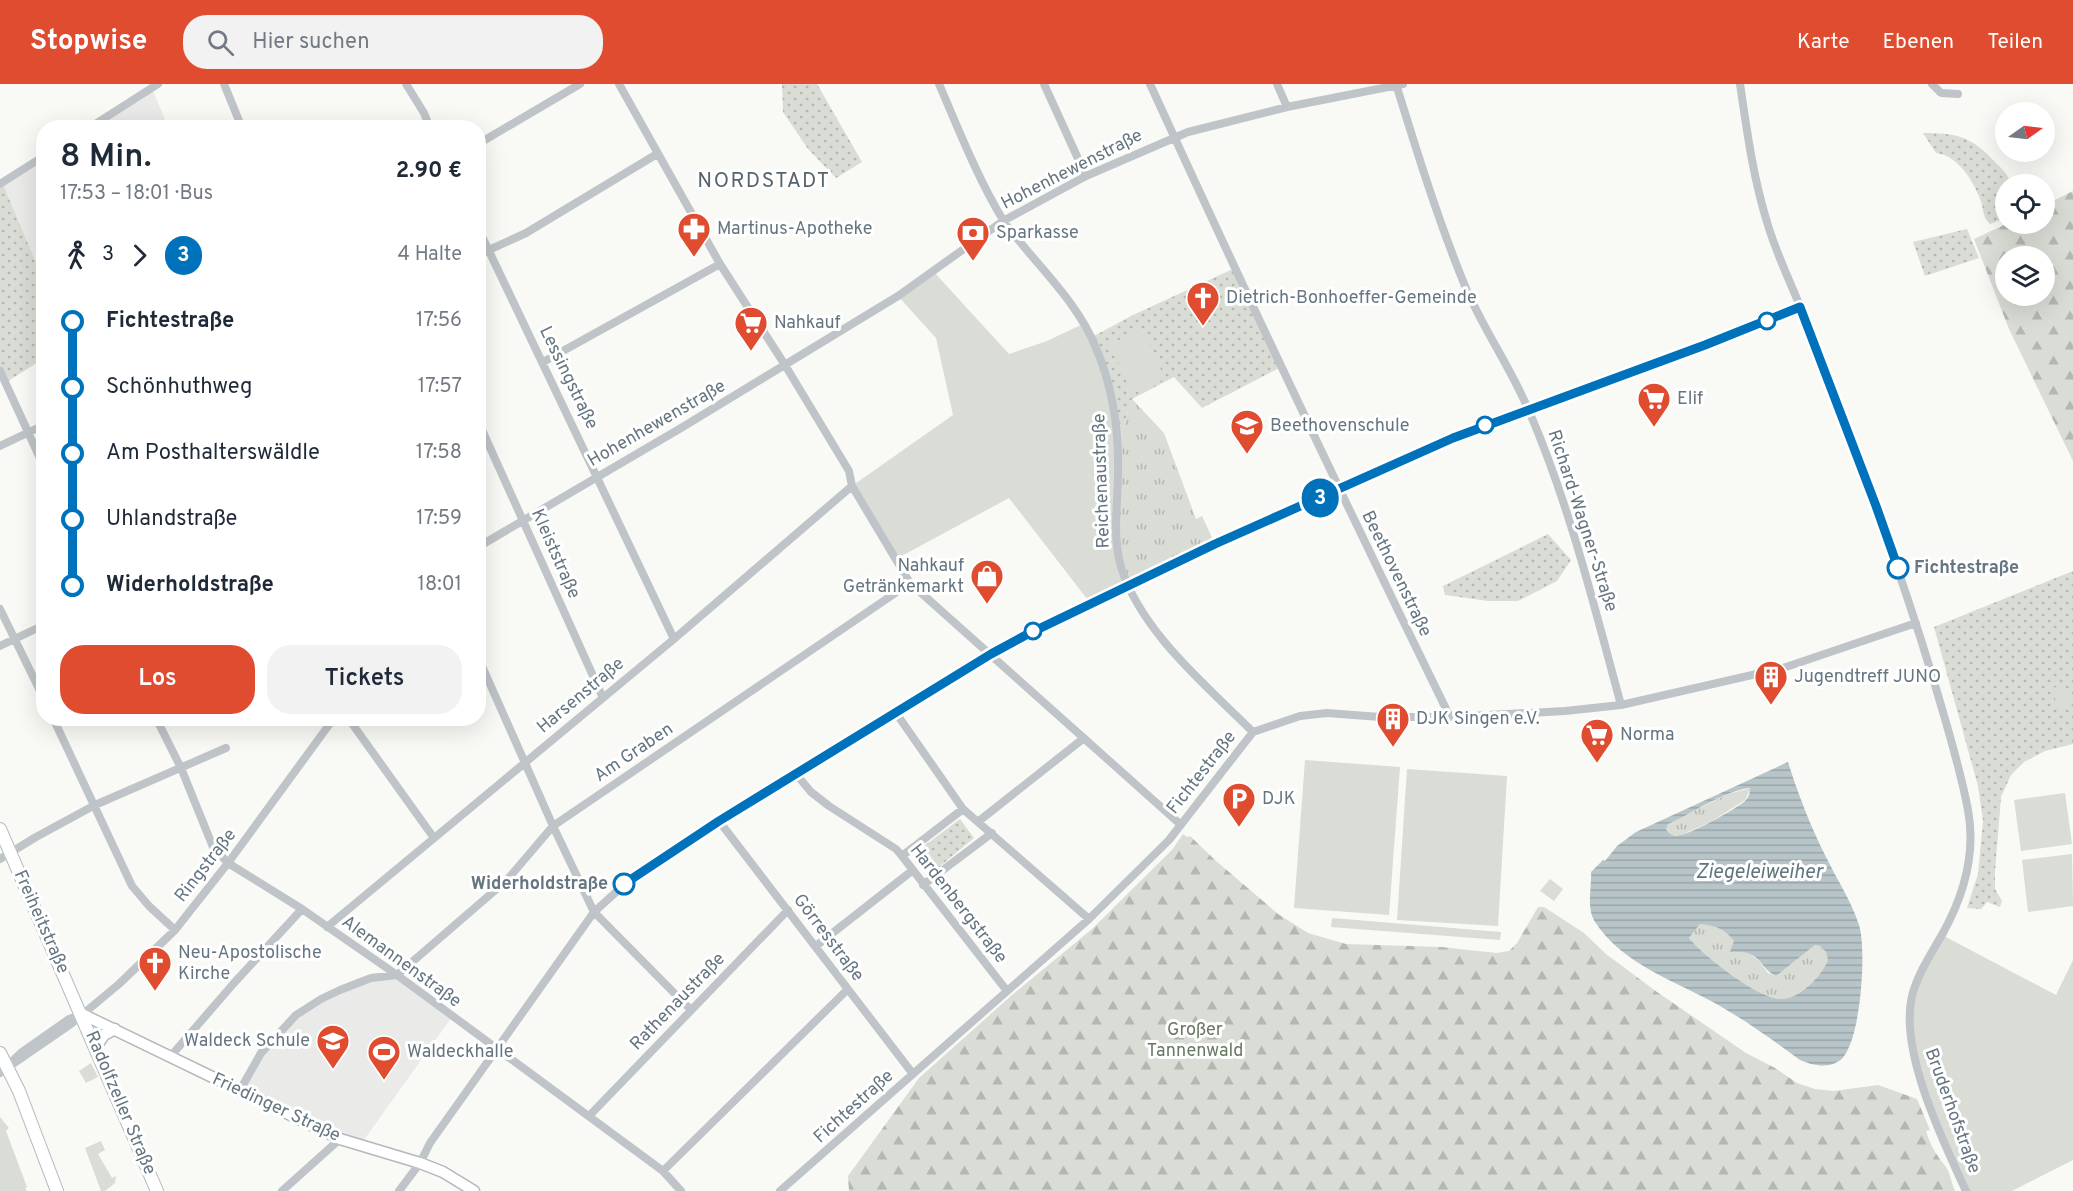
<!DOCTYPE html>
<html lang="de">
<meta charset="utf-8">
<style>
body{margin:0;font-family:Overpass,sans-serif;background:#f2f2f3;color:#1f2937;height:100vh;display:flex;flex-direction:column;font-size:22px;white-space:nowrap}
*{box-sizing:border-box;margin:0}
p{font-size:20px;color:#747a83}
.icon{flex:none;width:33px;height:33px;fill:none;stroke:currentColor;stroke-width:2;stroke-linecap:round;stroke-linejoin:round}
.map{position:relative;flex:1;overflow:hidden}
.details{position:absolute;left:36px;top:36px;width:450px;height:606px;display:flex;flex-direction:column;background:#fff;border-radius:24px;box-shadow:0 6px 24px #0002}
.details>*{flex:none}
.badge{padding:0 12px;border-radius:20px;font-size:21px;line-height:39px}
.needle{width:39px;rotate:76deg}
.controls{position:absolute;left:1995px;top:18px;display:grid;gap:12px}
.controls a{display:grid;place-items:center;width:60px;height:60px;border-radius:50%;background:#fff;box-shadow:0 6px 24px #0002;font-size:30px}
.map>.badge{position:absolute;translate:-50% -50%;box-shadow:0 0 0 3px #fff}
.legs{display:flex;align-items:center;gap:9px;height:66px;padding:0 24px;font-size:20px}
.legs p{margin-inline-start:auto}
.head{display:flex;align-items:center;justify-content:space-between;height:102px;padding:0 24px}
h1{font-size:33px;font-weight:600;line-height:45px}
.button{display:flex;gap:12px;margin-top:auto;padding:12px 24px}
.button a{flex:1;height:69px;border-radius:24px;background:#df4c30;color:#fff;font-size:24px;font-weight:600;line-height:69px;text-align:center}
.button a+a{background:#f2f2f3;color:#1f2937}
ul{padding:0 24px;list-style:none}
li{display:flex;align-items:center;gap:21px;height:66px;font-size:22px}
li i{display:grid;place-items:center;width:9px;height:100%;margin:0 8px;background:currentColor}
li i::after{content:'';width:15px;height:15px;margin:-8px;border:4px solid;border-radius:50%;background:#fff}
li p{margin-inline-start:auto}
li:first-child i{background:linear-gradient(#0000 50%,currentColor 0)}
li:last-child i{background:linear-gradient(currentColor 50%,#0000 0)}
header{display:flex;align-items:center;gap:36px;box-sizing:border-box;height:84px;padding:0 30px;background:#df4c30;color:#fff}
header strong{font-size:28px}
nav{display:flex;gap:33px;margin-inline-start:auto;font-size:21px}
.search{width:420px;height:54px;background:#f2f2f3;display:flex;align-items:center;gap:15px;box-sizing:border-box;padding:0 21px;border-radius:24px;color:#747a83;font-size:22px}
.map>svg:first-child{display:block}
.built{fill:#eaeae9}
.grass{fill:url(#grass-tufts)}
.forest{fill:url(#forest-firs);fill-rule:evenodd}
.park{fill:url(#park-dots)}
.garden{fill:#d9ddd5}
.water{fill:url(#water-rules);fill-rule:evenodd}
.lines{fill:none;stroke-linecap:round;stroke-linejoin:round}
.secondary-casing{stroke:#b2b8bc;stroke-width:13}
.primary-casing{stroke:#b3b9bc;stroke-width:14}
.minor{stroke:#bfc4c8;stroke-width:8}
.secondary{stroke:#fff;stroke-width:10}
.primary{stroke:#fff;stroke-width:12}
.line-1-casing{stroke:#fff;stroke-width:14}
.line-1{stroke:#0072bc;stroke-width:9}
.stop-1-dot{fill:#fff;stroke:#0072bc;stroke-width:3}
.labels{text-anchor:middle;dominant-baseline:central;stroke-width:6;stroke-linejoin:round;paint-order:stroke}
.street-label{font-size:18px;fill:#657680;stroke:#fff}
.poi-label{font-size:18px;fill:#657680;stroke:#fff;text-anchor:start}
.stop-label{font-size:18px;font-weight:bold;fill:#657680;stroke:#fff;text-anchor:start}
.park-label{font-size:18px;fill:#687963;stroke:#fff}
.water-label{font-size:20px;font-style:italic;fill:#5f767b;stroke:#fff}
.quarter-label{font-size:21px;letter-spacing:1.5px;fill:#56646c;stroke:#fff}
</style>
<header>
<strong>Stopwise</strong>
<div class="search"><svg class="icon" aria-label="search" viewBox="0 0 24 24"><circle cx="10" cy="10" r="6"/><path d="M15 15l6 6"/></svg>Hier suchen</div>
<nav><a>Karte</a><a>Ebenen</a><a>Teilen</a></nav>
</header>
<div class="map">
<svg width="2073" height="1107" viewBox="0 0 2073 1107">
<defs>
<pattern id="grass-tufts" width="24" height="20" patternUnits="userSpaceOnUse" patternTransform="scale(1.5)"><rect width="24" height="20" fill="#d9ddd5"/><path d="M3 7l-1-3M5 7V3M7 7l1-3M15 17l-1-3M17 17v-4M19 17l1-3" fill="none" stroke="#b4b8b2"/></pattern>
<pattern id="forest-firs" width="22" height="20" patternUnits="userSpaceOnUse" patternTransform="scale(1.5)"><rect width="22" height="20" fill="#d9ddd5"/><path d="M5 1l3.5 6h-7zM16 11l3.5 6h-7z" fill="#b4b8b2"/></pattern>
<pattern id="park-dots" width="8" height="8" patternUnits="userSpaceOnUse" patternTransform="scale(1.5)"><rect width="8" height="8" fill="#d9ddd5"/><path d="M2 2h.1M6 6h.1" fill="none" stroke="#b4b8b2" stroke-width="1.8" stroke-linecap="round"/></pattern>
<pattern id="water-rules" width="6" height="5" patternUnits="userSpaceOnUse" patternTransform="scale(1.5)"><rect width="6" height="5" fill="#b8c5c8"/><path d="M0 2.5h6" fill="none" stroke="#99a5a8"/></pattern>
</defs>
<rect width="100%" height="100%" fill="#f9f9f6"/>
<!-- built -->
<path class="built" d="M152,4L168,43L89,44Z
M43,72V198L2,98Z
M397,891L452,933L361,1060L239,1008L283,943L340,906Z"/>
<!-- grass -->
<path class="grass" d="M1132,315L1164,349L1196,435L1202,432L1215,460L1129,501L1117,461L1118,360Z
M1751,704L1745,716L1712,737L1679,752L1672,751L1666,745L1667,740L1728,710Z
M1700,840L1717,842L1726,847L1734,857L1759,877L1768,889L1776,892L1815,861L1820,862L1826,868L1829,876C1822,891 1799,915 1781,915C1758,915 1704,871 1689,854Z"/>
<!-- forest -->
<path class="forest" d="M2073,107V377L2009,245L1974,155L2006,140H2044L2045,121ZM2006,172H2044V212H2006Z
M1183,750L1187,753L1190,752L1215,776L1278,830L1308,849L1346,860L1441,863L1497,869L1509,867L1517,859L1538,823H1544L1584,849L1606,870L1657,908L1746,969L1775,984L1797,999L1815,1005L1834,1007L1878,1001L1917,1015L1930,1046L1926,1047C1930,1061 1937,1072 1946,1083C1950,1089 1952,1100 1955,1107H849L848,1092L919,994L1012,911L1092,845L1172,766Z"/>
<!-- park -->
<path class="park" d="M782,0H817L862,78L836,94L808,65L783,28Z
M1923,49C1957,49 1971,52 1995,78C2002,85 2008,90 2011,100H2006L2005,134L1990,140C1982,133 1984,124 1980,115C1973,96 1957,71 1936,69Z
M2,98L44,198L43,275L5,299L0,287V100Z
M1967,145L1979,174L1925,192L1913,158Z
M1235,184L1281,283L1202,324L1174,293L1132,315L1118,360L1092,253L1133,231Z
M1548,450L1571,476L1557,497L1518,517H1488L1445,511L1443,502Z
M2073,487V660L2045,667L2024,678L2011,691L2001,713L1995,788V805L2002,817L2000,823L1987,818L1981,825L1967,824L1978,790L1983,737L1978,702L1934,543Z
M960,735L974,754L932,789L916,768Z"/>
<!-- garden -->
<path class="garden" d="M933,187L1009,270L1047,257L1085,239L1114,319L1117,461L1129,501L1091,520L1009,414L896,475L852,402L953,331L936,254L898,212Z
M1143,245L1165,295L1132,310L1110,260Z
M2065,601L2071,621L2058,625L2052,604Z
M1305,676L1400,683L1389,831L1294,824Z
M1407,685L1507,692L1498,842L1397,836Z
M2065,709L2072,760L2021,767L2014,716Z
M2072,770L2073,822L2028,828L2022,776Z
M1550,795L1563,805L1554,817L1540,807Z
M1332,834L1501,848L1500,856L1331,843Z
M1942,851L2056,911L2073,876V1076L2012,1107H1966L1950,1073L1913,971L1912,912Z
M91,979L98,993L86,999L79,987Z
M0,1033L9,1044L6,1047L27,1103L25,1104L27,1107H0Z
M101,1057L105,1066L98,1070L112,1094L116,1092L115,1099L105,1107H101L85,1064Z"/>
<!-- water -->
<path class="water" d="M1788,678C1798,710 1810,741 1825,771C1836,794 1851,816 1859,841C1867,864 1861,964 1839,977C1828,985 1811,981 1800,976C1774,957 1748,938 1720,922C1678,898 1623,881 1595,838C1586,824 1592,803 1591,788L1603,776L1605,777L1617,762L1636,748ZM1750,704C1750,709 1749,713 1745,717C1736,725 1689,751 1677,752C1672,752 1669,749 1666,745L1668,740C1691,730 1726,706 1750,704ZM1700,840C1716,842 1724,844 1734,857L1730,868C1736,868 1745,867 1750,870C1761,874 1764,887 1776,892L1815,861L1820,862L1826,868L1828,876C1822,892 1799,915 1781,915C1758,915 1703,871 1689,854Z"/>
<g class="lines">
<!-- secondary casing -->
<g class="secondary-casing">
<path id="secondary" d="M82,930L340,1055L420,1079L443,1088L474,1107
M96,963L104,951L115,945"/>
</g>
<!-- primary casing -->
<g class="primary-casing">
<path id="primary" d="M0,745L157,1107
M0,969L19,1007L57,1107"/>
</g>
<!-- minor -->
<path class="minor" d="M224,0L242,44
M406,0L424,29L430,44
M619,0L720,180L785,281L849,387L852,402L910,499L1180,740
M939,0C958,44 978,95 1003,136C1009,146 1018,155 1025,164C1051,195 1081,226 1096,264C1113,304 1119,345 1118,388C1118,419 1112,452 1121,483C1141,548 1207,602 1253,648
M1044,0L1086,92
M1150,0C1247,212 1347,423 1450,633
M1277,0L1287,23
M1396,0C1417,68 1438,136 1465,202C1483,245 1511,284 1529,327C1570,422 1594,522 1621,621
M1740,0C1747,47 1753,93 1767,138C1775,166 1788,193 1799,220C1811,249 1821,278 1832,308C1870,404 1905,501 1935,601C1947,642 1960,683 1968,726C1976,769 1964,811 1943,849C1931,870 1918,889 1912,912C1899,967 1943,1057 1966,1107
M1932,0L1941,9L1958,10
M89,44L158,0
M478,60L580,0
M0,100L44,72
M478,144L674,555
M478,171L526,149L657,70
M543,278L720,180
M0,287L44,383
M478,337L603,614
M0,362L44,341
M478,463L681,344L898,212L1003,137L1086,92L1188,48L1287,23L1403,0
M0,525L44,615
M0,562L44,541
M478,573L553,742L594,828L691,926
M896,629L963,725L1089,835
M53,634L132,802L149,822L175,846
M156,634L181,684L213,763L228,779L302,825L397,891L663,1087L681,1107
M348,634L434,754
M796,690L811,708L829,722L896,765L902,772L1007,907
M719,737L913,990
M979,737L1084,654
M902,772L963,725
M0,775L36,753L95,721L226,664
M923,801L992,749
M327,843L674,555L852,402
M816,862L913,786
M170,973L234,899L302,825
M7,984L71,940L119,900L175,846L228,779L334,634
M0,989L22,968L69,935L78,932
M239,1008L261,969L296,931L321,915L340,906L371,894L397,891L507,796L553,742L910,499
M590,1031L788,826
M663,1087L848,905
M282,1107L340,1055
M399,1107L420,1079L430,1059L594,828L625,800L719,737L991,570L1026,551L1215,460L1453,354L1705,261L1800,223
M780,1107L1089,835L1169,756L1253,648L1300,632L1327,629L1380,633H1450L1565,627L1621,621L1783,584L1916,539"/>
<!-- secondary -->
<use href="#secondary" class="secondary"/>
<!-- primary -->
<use href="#primary" class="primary"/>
</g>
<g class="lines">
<!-- line-1 casing -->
<g class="line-1-casing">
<path id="line-1" d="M624,800L719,737L991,570L1026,551L1215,460L1453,354L1705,261L1800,223L1876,422L1898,484"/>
</g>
<!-- line-1 -->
<use href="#line-1" class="line-1"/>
</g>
<!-- icons -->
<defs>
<g id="pharmacy-pin" transform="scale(1.725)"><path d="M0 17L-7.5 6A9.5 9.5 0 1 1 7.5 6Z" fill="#df4c30" stroke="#fff"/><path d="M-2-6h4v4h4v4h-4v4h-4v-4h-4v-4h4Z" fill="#fff"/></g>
<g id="bank-pin" transform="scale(1.725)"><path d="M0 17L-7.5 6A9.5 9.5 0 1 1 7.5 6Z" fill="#df4c30" stroke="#fff"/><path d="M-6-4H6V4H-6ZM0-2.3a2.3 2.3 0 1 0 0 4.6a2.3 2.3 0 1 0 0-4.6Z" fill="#fff"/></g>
<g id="church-pin" transform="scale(1.725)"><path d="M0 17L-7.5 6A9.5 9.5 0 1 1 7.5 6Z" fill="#df4c30" stroke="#fff"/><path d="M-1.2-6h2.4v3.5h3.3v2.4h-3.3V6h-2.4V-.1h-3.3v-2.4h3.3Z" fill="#fff"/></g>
<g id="supermarket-pin" transform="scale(1.725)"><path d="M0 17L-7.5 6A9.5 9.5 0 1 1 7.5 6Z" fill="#df4c30" stroke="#fff"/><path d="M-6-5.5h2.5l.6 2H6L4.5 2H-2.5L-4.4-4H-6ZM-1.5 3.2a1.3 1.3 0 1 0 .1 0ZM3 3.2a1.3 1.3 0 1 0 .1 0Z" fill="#fff"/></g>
<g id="school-pin" transform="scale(1.725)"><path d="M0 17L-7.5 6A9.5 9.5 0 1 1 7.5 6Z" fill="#df4c30" stroke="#fff"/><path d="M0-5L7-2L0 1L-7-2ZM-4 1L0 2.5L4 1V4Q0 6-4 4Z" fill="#fff"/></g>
<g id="shop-pin" transform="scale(1.725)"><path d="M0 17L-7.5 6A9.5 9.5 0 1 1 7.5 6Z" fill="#df4c30" stroke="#fff"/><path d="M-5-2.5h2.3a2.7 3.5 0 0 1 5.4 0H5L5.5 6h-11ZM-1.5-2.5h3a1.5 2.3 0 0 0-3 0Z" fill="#fff"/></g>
<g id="building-pin" transform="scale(1.725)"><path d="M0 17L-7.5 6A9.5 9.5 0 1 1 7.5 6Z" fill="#df4c30" stroke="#fff"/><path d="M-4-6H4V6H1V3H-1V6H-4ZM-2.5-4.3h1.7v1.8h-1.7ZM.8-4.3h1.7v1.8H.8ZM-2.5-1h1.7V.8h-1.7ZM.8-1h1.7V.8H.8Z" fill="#fff"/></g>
<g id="parking-pin" transform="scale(1.725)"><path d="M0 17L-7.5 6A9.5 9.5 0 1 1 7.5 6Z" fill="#df4c30" stroke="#fff"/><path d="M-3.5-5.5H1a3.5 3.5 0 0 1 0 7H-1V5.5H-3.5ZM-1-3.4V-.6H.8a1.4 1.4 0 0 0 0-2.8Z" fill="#fff"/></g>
<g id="stadium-pin" transform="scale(1.725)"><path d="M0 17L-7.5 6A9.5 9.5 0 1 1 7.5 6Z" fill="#df4c30" stroke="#fff"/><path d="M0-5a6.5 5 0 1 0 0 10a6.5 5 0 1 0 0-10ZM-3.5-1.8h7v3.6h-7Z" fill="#fff"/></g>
</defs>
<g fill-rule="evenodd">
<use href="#pharmacy-pin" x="694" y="145"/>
<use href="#bank-pin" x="973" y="149"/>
<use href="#church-pin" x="1203" y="214"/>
<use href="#supermarket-pin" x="751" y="239"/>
<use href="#supermarket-pin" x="1654" y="315"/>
<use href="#school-pin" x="1247" y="342"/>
<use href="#shop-pin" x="987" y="492"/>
<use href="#building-pin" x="1771" y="593"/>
<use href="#building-pin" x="1393" y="635"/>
<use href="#supermarket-pin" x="1597" y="651"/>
<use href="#parking-pin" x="1239" y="715"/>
<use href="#church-pin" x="155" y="879"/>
<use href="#school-pin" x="333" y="957"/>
<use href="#stadium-pin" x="384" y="968"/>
</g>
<!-- markers -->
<g class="stop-1-dot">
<circle cx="1767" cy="237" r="8"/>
<circle cx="1485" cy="341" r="8"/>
<circle cx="1898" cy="484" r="10"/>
<circle cx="1033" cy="547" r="8"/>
<circle cx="624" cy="800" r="10"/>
</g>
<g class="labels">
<!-- street labels -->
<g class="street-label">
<text transform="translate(1072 86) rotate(-27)">Hohenhewenstraße</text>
<text transform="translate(568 294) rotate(64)">Lessingstraße</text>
<text transform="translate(657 340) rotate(-30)">Hohenhewenstraße</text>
<text transform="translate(1102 397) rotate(-92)">Reichenaustraße</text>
<text transform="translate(1582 437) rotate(72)">Richard-Wagner-Straße</text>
<text transform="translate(555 470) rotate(66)">Kleiststraße</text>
<text transform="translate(1396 490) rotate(64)">Beethovenstraße</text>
<text transform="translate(581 612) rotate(-40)">Harsenstraße</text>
<text transform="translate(634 669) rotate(-34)">Am Graben</text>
<text transform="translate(1202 689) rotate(-52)">Fichtestraße</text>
<text transform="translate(206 782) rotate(-52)">Ringstraße</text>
<text transform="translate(958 820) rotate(52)">Hardenbergstraße</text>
<text transform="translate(41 838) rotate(66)">Freiheitstraße</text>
<text transform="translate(828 854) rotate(53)">Görresstraße</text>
<text transform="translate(401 878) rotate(36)">Alemannenstraße</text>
<text transform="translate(678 918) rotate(-46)">Rathenaustraße</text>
<text transform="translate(120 1019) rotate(67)">Radolfzeller Straße</text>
<text transform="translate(854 1023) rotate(-42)">Fichtestraße</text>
<text transform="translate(276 1024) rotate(25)">Friedinger Straße</text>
<text transform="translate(1952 1027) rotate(70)">Bruderhofstraße</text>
</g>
<!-- poi labels -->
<g class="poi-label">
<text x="717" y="145">Martinus-Apotheke</text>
<text x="996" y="149">Sparkasse</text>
<text x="1226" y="214">Dietrich-Bonhoeffer-Gemeinde</text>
<text x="774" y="239">Nahkauf</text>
<text x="1677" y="315">Elif</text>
<text x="1270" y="342">Beethovenschule</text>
<text x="964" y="482" text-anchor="end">Nahkauf<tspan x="964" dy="21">Getränkemarkt</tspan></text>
<text x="1794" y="593">Jugendtreff JUNO</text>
<text x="1416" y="635">DJK Singen e.V.</text>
<text x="1620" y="651">Norma</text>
<text x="1262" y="715">DJK</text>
<text x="178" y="869">Neu-Apostolische<tspan x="178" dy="21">Kirche</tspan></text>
<text x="310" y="957" text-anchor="end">Waldeck Schule</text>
<text x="407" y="968">Waldeckhalle</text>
</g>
<!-- stop labels -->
<g class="stop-label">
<text x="1914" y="484">Fichtestraße</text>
<text x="608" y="800" text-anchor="end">Widerholdstraße</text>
</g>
<!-- park labels -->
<g class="park-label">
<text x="1195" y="946">Großer<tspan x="1195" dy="21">Tannenwald</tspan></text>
</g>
<!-- water labels -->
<g class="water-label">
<text x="1759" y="789">Ziegeleiweiher</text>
</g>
<!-- quarter labels -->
<g class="quarter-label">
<text x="764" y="97">NORDSTADT</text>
</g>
</g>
</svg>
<div class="controls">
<a><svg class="needle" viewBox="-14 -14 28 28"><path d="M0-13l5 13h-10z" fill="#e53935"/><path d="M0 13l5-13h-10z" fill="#747a83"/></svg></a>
<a><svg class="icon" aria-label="locate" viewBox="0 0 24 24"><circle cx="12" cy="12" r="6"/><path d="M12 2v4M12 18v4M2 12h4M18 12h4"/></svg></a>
<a><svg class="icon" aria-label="layers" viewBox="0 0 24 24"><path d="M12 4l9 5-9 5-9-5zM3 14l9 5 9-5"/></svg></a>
</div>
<b class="badge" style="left:1320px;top:414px;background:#0072bc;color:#fff">3</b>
<section class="details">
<div class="head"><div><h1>8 Min.</h1><p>17:53 – 18:01 · Bus</p></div><b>2.90 €</b></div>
<div class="legs"><svg class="icon" aria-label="walk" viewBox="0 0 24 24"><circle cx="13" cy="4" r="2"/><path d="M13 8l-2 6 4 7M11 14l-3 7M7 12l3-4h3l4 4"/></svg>3<svg class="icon" aria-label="forward" viewBox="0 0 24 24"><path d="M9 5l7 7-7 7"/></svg><b class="badge" style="background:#0072bc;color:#fff">3</b><p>4 Halte</p></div>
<ul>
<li><i style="color:#0072bc"></i><b>Fichtestraße</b><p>17:56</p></li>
<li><i style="color:#0072bc"></i><span>Schönhuthweg</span><p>17:57</p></li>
<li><i style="color:#0072bc"></i><span>Am Posthalterswäldle</span><p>17:58</p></li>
<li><i style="color:#0072bc"></i><span>Uhlandstraße</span><p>17:59</p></li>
<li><i style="color:#0072bc"></i><b>Widerholdstraße</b><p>18:01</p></li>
</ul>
<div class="button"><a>Los</a><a>Tickets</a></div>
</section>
</div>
